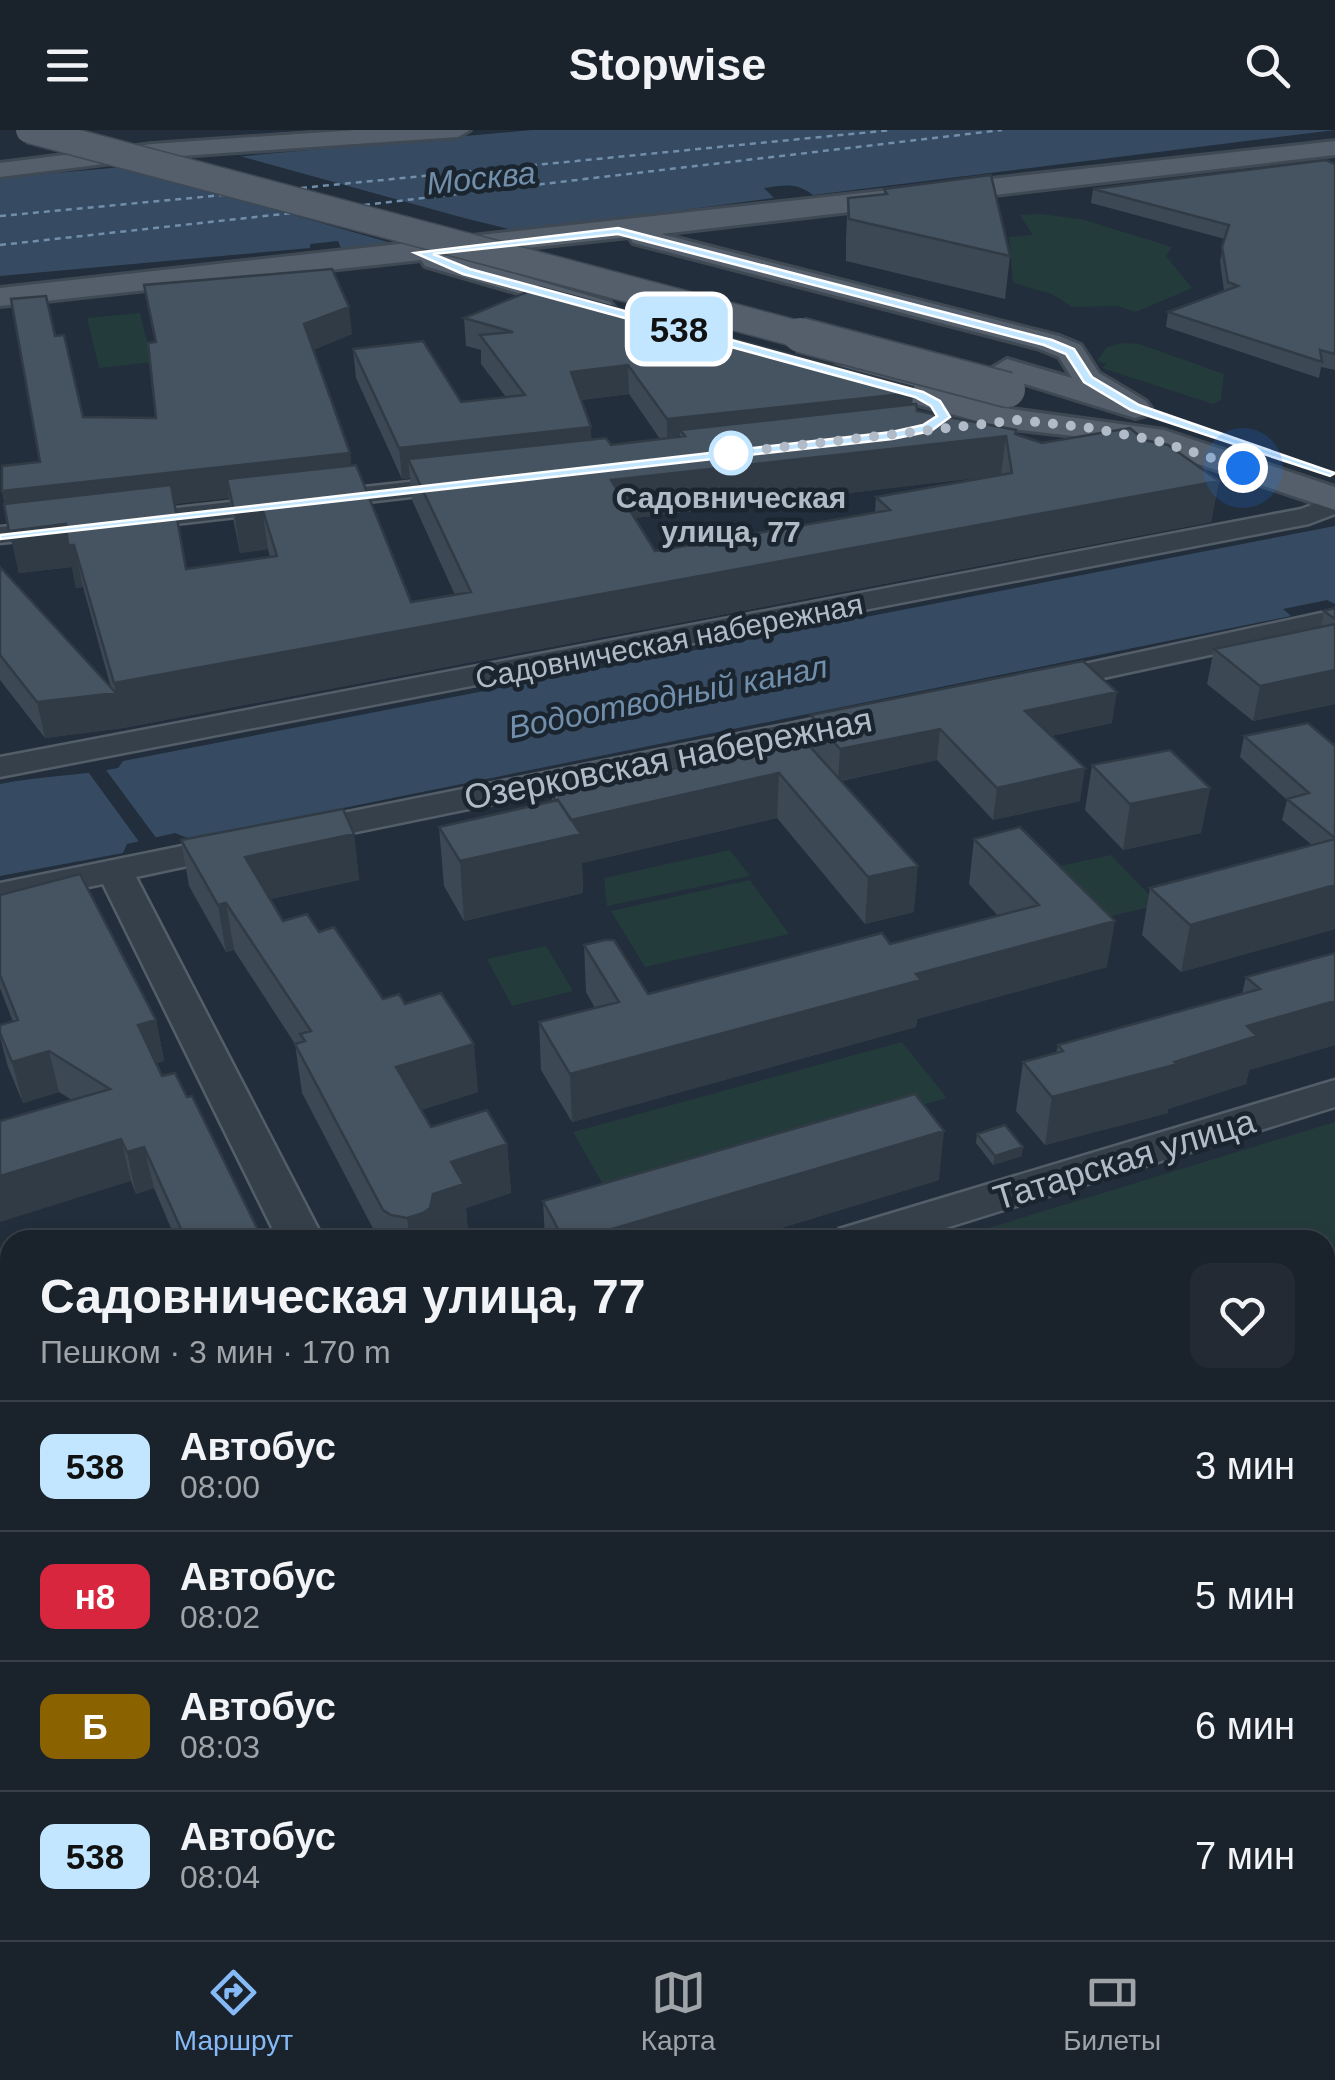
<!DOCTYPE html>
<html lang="ru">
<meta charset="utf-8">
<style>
body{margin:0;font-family:Arial,sans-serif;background:#232a34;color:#f1f3f6;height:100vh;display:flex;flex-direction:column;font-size:38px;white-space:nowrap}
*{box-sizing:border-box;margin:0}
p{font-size:32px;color:#9fa4a9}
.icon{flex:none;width:55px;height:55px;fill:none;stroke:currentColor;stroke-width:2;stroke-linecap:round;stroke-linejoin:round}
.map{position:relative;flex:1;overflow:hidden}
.side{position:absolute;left:0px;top:1100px;width:1335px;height:710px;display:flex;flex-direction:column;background:#1a222c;border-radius:30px 30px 0 0;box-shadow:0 5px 15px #0003,0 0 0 2px #383f48}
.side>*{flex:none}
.badge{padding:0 20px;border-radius:15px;font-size:35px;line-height:65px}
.you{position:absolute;width:50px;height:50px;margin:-25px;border:8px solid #fff;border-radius:50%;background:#1a73e8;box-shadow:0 0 0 15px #1a73e833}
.map>.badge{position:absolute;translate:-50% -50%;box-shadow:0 0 0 5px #fff}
.round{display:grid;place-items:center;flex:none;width:105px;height:105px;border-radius:20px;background:#232a34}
.head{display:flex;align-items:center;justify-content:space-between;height:170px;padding:0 40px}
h1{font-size:48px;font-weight:700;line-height:75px}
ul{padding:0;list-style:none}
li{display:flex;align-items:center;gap:30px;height:130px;padding:0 40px;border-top:2px solid #383f48}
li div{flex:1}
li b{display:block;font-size:38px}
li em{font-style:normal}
li .badge{min-width:110px;font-weight:700;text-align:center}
header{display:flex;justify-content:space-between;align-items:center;height:130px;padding:0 40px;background:#1a222c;font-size:45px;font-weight:700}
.tab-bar{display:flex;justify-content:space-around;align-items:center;height:140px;border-top:2px solid #383f48;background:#1a222c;font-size:28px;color:#9fa4a9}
.tab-bar a{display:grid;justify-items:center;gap:5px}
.tab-bar .active{color:#86baf7}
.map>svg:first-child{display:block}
.green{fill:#243b3c}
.water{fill:#364b62}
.pier{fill:#222e3b}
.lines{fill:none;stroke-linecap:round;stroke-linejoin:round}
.ferry{stroke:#718eaa;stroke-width:2.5;stroke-dasharray:6 5;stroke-linecap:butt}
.minor-casing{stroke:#545e69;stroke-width:5}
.major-casing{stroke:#3f4954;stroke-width:6}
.minor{fill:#36404b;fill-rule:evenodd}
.major{fill:#545f6b;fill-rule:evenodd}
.major-bridge-far1-casing{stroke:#3f4954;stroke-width:29;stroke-linecap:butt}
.major-bridge-casing{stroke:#3f4954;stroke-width:38;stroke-linecap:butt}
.major-bridge-far1{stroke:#545f6b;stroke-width:26}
.major-bridge{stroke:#545f6b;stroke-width:34}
.wall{fill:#3c4854;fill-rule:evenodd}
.shaded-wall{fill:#313b45}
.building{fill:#465462;stroke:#313b45;stroke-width:2.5;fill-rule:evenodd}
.line{fill:#c2e6ff;stroke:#fff;stroke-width:2.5}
.walk{stroke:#b1bbc7;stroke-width:10;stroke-dasharray:0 18}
.stop-dot{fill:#fff;stroke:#c2e6ff;stroke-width:5}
.labels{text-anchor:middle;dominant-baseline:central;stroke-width:9;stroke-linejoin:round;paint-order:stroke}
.far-stop-label{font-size:30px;font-weight:bold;fill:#b1bbc7;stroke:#1b2530}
.far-street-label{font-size:30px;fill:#b1bbc7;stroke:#1b2530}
.far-water-label{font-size:32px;font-style:italic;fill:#718eaa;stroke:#1b2530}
.street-label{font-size:35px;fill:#b1bbc7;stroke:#1b2530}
</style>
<header><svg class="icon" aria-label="menu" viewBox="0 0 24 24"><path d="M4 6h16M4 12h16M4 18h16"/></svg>Stopwise<svg class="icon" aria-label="search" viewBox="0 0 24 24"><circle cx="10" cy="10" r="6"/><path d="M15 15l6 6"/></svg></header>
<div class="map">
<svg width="1335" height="1810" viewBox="0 0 1335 1810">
<rect width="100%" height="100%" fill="#222e3b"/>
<!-- green -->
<path class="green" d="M1040,84L1081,89L1172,117L1166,126L1192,158L1136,182L1117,176L1072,177L1052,164L1013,153L1009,107L1033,105L1020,85Z
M140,183L152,232L99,238L87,188Z
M1122,213L1139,214L1224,244L1221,270L1213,274L1102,238L1107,234L1097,231L1107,217Z
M730,720L750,746L607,776L604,748Z
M1111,725L1159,775L1098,789L1051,738Z
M750,750L789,804L645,837L611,781Z
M546,816L573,861L512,876L487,829Z
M902,912L947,968L609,1065L573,1002Z
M1335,992V1150L1325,1154V1110H949Z
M1325,1199L1335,1210V1364L1325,1368Z"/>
<!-- water -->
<path class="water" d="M532,0H1335L813,65C796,52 784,55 764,58L774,68C630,86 486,111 341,118L338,111L310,114V118L0,146V48Z
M1335,396V474L1327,470L1283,479L1291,486L190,709L175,703L127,714L123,723L0,746V654C40,646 78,646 118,638L123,631Z"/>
<!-- pier -->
<path class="pier" d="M229,23L464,88L533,105L409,118L115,34Z
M103,636L157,709L140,713L86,639Z"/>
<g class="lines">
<!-- ferry -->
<path class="ferry" d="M301,58L892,0
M364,75L1002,0
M0,86L223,65
M0,115L292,83"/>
<!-- minor casing -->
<g class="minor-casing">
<path id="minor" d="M463,346L476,354L472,360L123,400L109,392L123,384Z
M1335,366V384L1309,394L0,647V627L1301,379Z
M61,391L75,399L71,405L0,413V397Z
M1335,480V498L1043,561L1027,552L1043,543Z
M863,579L879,589L874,596L298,714L286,710L280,703L286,696L298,692Z
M236,705L248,709L254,716L248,723L136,747L324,1110H278L103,754L0,775V753Z
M1335,950V977L907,1110H832L839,1099Z
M10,1617V1672L0,1676V1621Z
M1335,1656V1713L1325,1717V1660Z
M618,1800H681L685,1810H622Z
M1028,1800H1149L1153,1810H1024Z"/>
</g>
<!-- major casing -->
<g class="major-casing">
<path id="major" d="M355,0H470L458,7L152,28L0,47V33L152,14Z
M1335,11V25L661,104L1059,206L1081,215L1099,243L1146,271L1151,278L1146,285L1135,288L996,245L992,238L1007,229L1072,248L1059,227L1037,218L633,113L629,107L453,126L610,172L615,178L600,187L425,136L421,130L0,176V158Z
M844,235L1004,278L1164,300L1335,357V380L1180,328L1091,308L1002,298L833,251L828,244L833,237Z"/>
</g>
<!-- minor -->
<use href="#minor" class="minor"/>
<!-- major -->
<use href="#major" class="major"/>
<!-- major-bridge-far1 casing -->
<g class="major-bridge-far1-casing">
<path id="major-bridge-far1" d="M29,0L809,207"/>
</g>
<!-- major-bridge casing -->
<g class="major-bridge-casing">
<path id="major-bridge" d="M800,205L1008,260"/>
</g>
<!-- major-bridge-far1 -->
<use href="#major-bridge-far1" class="major-bridge-far1"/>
<!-- major-bridge -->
<use href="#major-bridge" class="major-bridge"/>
</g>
<!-- wall -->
<path class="wall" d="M1335,34V240L1321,237L1319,248L1166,197L1168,182L1224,161L1220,131L1225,109L1091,73L1093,59Z
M884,59L1010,126L1005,169L846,131V109L848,68L884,64Z
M144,155L352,204L313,220L350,323L351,336L411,472L455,465L412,370L410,348L402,349L356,248L353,219L461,272L506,267L481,234V220L466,216L464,188L913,263L912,274L917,281L1015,305L1042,313L1144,310L1219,351L1211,392L123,598L122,597L123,598L45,608L0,550V437L111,558L83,457L76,458L72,437L19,443L2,361L40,332L55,206L83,287L156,288L155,212ZM629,264L660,309L611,315L591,309V297L581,270ZM985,347L876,367L875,383L655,421L634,388ZM229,368L240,423L268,419L270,427L186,439L174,374Z
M1335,478V574L1253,591L1207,554L1214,519L1321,497L1324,481Z
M811,585L1112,593L1051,606L1080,671L993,690L937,630L841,651L914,782L865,794L777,688L582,733L583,763L464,791L444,756L439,697L552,672V665L809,615Z
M1244,606L1335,616V799L1181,842L1142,805L1150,758L1312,715L1282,690L1287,670L1240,627Z
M1092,635L1210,658L1201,703L1123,720L1085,680Z
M354,704L359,750L270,769L283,791L319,802L383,869L405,874L478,962L421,980L431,997L507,1014L511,1063L466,1078L468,1103L448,1110H379L302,963L295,914L234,820L226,822L189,756L181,710Z
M974,709L1107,837L917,889L916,897L572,992L541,940L539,892L595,878L586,862L584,815L648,864L890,814L998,786L969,754Z
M0,765L156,890L164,931L156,933L162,946L263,1110H176L154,1058L136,1064L131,1051L72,970L59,962L23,973L8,937L0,907V895L13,892L0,858Z
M1335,823V915L1249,940L1246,954L1168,979V983L1045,1015L1016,981L1023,932L1056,923L1058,915L1242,864L1246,847Z
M977,1004L1022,1026L993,1035L976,1013Z
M939,1050L741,1110H545L543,1071Z
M722,1800H855L831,1810H728Z"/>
<!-- shaded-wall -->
<path class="shaded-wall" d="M349,177L352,204L308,222L304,194Z
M628,235L629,264L571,271V242Z
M913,263L911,292L685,306L680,300V318L667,319V289Z
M591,297L592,328L408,329L410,348L402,349L399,318Z
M1006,306L1001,345L611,391V350Z
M350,323L353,354L227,349L229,368L9,392L2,361Z
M1219,351L1211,392L123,598L114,553Z
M262,378L268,419L240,423L234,381Z
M66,394L74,415L83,457L76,458L72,437L19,443L9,401Z
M1335,540V574L1253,591L1260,556Z
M1117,562L1112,593L1021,612L1025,581Z
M116,563L123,598L45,608L37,572Z
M940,599L937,630L838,651L840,619Z
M1085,638L1080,671L993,690L997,658Z
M779,643L777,688L582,733L583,763L464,791L460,731L569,690Z
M1210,658L1201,703L1123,720L1130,674Z
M354,704L359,750L252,773L245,727Z
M918,736L914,782L865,794L868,747Z
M1335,755V799L1181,842L1190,795Z
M226,773L234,820L226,822L218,775Z
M1115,791L1107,837L917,889L916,897L572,992L570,944L916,844Z
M1335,871V915L1249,940L1246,954L1168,979V983L1045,1015L1052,967L1175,932L1247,896Z
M156,890L164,931L147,936L138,895Z
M474,914L478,962L401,986L396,937Z
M49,921L59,962L23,973L12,932Z
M944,1001L939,1050L741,1110H575Z
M121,1009L131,1051L0,1092V1046Z
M507,1014L511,1063L466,1078L468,1103L448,1110H410L407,1088L451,1032Z
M144,1017L154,1058L136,1064L127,1022Z
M1023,1017L1022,1026L993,1035L995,1026Z
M10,1497V1570L0,1574V1501Z
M1335,1577V1593L1325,1597V1581Z
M749,1800H855L831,1810H748Z"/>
<!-- building -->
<path class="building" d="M1326,30L1335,34V224L1320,220L1322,232L1168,182L1238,156L1228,152L1222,117L1229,95L1093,59Z
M991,45L1010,126L849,89L848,68L887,64L884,59Z
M332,139L349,177L304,194L350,323L2,361V336L40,332L11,169L46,166L55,206L64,205L83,287L156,288L148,213L156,212L144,155Z
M539,157L913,257V263L667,289L628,235L571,242L591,297L399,318L353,219L423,211L461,272L525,265L480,205L513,202L464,188Z
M916,274L917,281L1016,300L1015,304L1042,313L1130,298L1144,310L1168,315L1219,351L114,553L74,415H68L66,394L9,401L4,374L171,355L186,439L277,426L262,378L234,381L227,349L356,335L411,472L471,462L408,329L606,308L611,315L685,306L680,300ZM1006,306L1012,343L876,367L890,380L655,421L611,350Z
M0,437L116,563L37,572L0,525Z
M1335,478V489L1324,481Z
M1335,494V540L1260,556L1214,519Z
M1083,531L1117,562L1025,581L1085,638L997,658L940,599L840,619L811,585Z
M1308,593L1335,616V708L1287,669L1309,663L1244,606Z
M804,610L918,736L868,747L779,643L571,690L558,670L556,671L552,665Z
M1170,620L1210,658L1130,674L1092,635Z
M558,670L581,704L460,731L439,697Z
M343,679L354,704L245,727L283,791L307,784L319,802L334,797L383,869L399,864L405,874L441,863L474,914L396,937L431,997L487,980L507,1014L451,1032L464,1054L433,1064L430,1078L423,1083L407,1088L391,1085L383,1080L295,914L305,911L300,904L311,901L226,773L218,775L181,710Z
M1020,697L1115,791L916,844L921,850L570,944L539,892L619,872L584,815L605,810H614L648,864L882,803L890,814L1039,775L974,709Z
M1335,709V755L1190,795L1150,758Z
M80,744L156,890L138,895L162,946L175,943L187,967L192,966L263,1110H186L144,1017L127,1022L121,1009L0,1046V991L110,959L49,921L12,932L0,903V895L18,890L0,845V765Z
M1335,823V871L1247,896L1257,906L1175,932L1178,934L1052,967L1023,932L1063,921L1058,915L1260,859L1246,847Z
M915,964L944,1001L575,1110H564L543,1071Z
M1005,995L1023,1017L995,1026L977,1004Z
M10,1336V1497L0,1501V1340Z
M1335,1403V1577L1325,1581V1407Z
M10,1690V1800H604L609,1810H0V1693Z"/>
<!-- line -->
<path class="line" d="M618,98L1052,210L1074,219L1092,247L1139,275L1335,343L1330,346L1131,280L1084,252L1066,224L1044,215L618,104L433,124L470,139L923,262L940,271L950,287L931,301L892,309L0,409V405L892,302L923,295L937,286L931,276L915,267L463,144L415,123Z"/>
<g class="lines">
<!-- walk -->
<path class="walk" d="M731,323L1018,290L1091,298L1158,311L1243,338"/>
</g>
<!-- markers -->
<circle class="stop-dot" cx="731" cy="323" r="20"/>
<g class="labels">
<!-- far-stop labels -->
<g class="far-stop-label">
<text x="731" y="367">Садовническая<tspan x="731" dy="34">улица, 77</tspan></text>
</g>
<!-- far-street labels -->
<g class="far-street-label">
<text transform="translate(669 511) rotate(-11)">Садовническая набережная</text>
</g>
<!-- far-water labels -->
<g class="far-water-label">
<text transform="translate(481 48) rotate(-6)">Москва</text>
<text transform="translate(668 567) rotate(-11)">Водоотводный канал</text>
</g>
<!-- street labels -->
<g class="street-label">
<text transform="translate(668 628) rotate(-11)">Озерковская набережная</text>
<text transform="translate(1124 1029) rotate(-17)">Татарская улица</text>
</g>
</g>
</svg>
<div class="you" style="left:1243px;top:338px"></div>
<b class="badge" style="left:679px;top:199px;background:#c2e6ff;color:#111">538</b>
<section class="side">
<div class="head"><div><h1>Садовническая улица, 77</h1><p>Пешком · 3 мин · 170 m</p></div><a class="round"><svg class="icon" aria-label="heart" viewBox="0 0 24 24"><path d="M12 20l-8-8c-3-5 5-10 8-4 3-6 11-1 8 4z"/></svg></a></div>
<ul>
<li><span class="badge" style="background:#c2e6ff;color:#111">538</span><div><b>Автобус</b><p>08:00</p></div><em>3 мин</em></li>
<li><span class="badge" style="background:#d7263d;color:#fff">н8</span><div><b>Автобус</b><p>08:02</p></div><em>5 мин</em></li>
<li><span class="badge" style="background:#8a6200;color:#fff">Б</span><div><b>Автобус</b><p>08:03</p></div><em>6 мин</em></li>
<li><span class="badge" style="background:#c2e6ff;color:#111">538</span><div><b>Автобус</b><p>08:04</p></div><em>7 мин</em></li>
</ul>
</section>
</div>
<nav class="tab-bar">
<a class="active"><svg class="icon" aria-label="directions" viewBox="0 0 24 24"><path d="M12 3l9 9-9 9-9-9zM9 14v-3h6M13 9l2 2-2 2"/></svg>Маршрут</a>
<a><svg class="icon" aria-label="map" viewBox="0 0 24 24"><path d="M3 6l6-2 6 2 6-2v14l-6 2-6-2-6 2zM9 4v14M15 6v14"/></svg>Карта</a>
<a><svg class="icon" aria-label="tickets" viewBox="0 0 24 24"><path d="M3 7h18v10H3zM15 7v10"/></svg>Билеты</a>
</nav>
